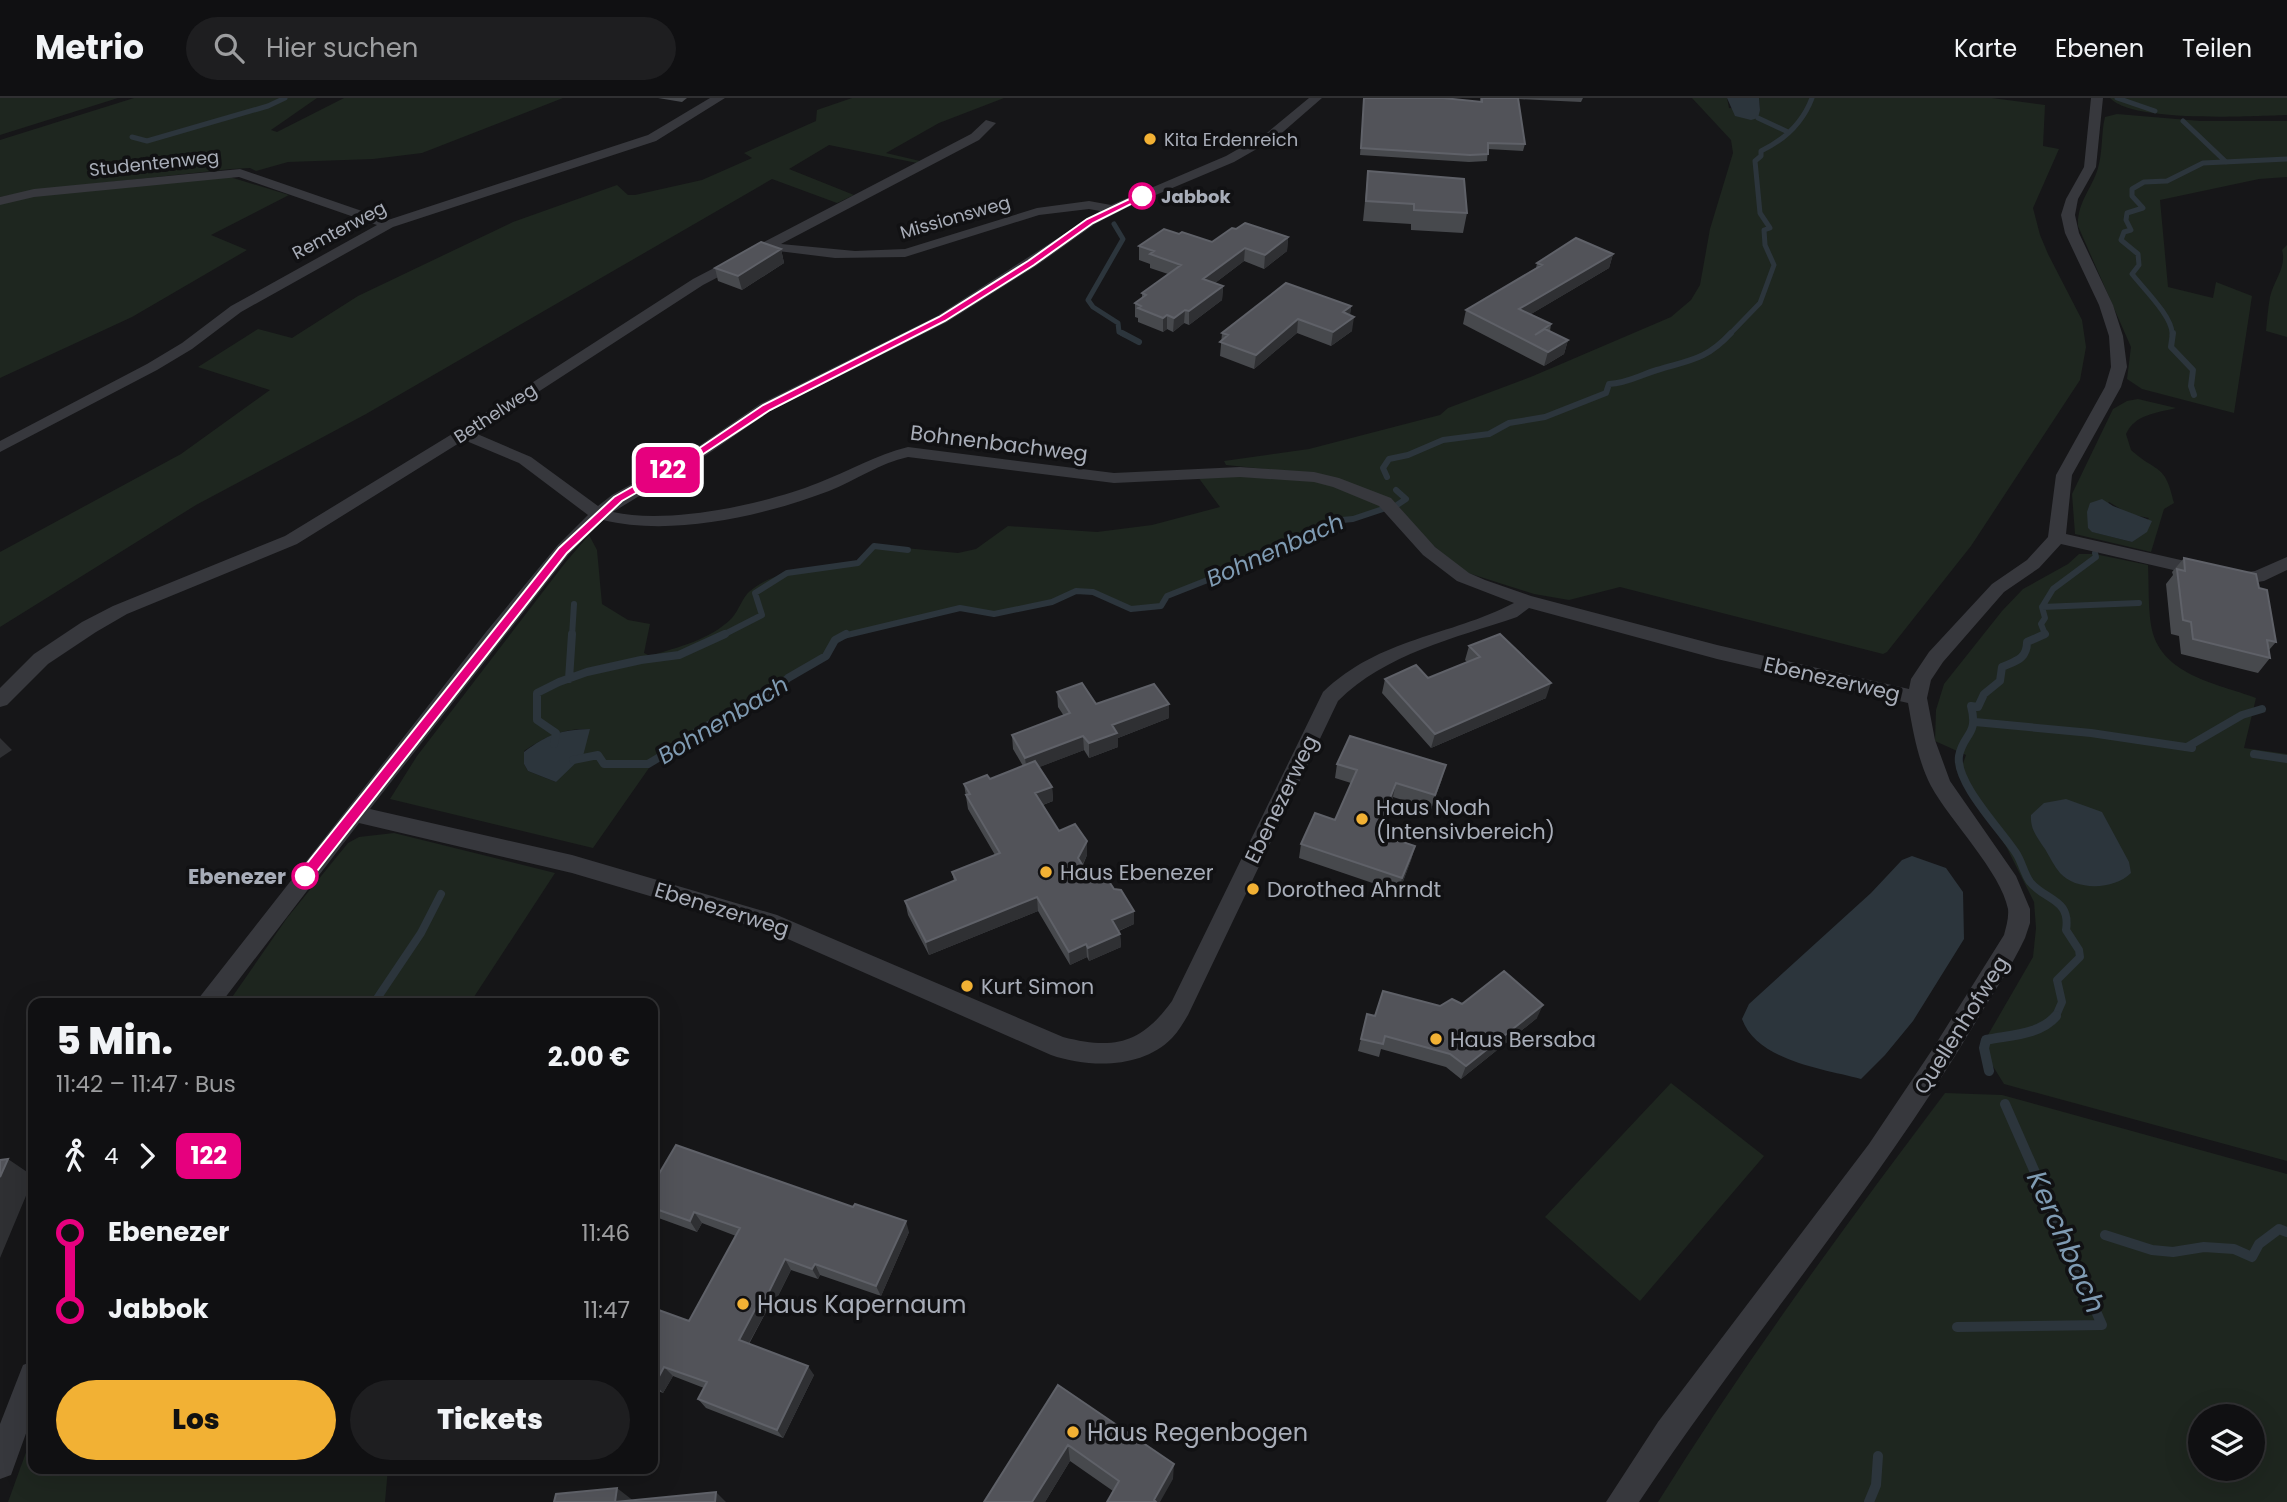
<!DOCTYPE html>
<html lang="de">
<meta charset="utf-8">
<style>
body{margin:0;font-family:Poppins,sans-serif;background:#1e1e20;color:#f1f3f6;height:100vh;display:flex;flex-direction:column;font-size:26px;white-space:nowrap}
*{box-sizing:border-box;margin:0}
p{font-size:23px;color:#9c9d9f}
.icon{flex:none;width:38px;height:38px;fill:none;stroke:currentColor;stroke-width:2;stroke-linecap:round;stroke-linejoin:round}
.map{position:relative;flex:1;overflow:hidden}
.side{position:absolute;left:28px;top:900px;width:630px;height:476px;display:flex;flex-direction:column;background:#101012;border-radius:14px;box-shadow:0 7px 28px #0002,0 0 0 2px #303032}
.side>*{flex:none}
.badge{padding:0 14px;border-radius:10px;font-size:24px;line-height:46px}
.tools{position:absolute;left:2188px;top:1306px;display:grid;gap:14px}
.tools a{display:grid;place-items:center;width:77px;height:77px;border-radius:50%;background:#101012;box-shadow:0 7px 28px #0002,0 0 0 2px #303032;font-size:35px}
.map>.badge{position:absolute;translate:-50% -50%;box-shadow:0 0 0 4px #fff}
.legs{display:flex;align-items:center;gap:10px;height:77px;padding:0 28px;font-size:23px}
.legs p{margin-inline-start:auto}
.headline{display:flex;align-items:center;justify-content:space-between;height:119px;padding:0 28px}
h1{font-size:38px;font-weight:800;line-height:52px}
.cta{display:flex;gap:14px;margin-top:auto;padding:14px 28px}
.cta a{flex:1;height:80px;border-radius:42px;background:#f2b134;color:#111;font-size:28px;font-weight:800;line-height:80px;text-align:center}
.cta a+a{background:#1e1e20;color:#f1f3f6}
ul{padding:0 28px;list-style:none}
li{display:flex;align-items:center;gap:24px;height:77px;font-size:26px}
li i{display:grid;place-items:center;width:10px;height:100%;margin:0 9px;background:currentColor}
li i::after{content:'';width:18px;height:18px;margin:-9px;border:5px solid;border-radius:50%;background:#101012}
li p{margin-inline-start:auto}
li:first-child i{background:linear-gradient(#0000 50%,currentColor 0)}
li:last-child i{background:linear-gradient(currentColor 50%,#0000 0)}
header{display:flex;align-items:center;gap:42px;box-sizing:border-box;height:98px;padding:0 35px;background:#101012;border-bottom:2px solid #303032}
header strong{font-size:33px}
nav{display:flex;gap:38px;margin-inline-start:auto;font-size:24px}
.search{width:490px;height:63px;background:#1e1e20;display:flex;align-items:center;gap:18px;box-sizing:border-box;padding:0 24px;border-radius:38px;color:#9c9d9f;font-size:26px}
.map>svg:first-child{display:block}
.green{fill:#1e261f;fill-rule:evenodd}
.water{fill:#2c353c}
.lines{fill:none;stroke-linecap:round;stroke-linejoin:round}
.stream-far3{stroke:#2c353c;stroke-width:5}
.stream-far2{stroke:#2c353c;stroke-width:6}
.stream-far1{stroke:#2c353c;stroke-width:8}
.stream{stroke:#2c353c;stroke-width:10}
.street{fill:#37383d;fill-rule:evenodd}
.wall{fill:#47494d}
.shaded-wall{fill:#2f3033}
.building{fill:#525359;stroke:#5f6168;stroke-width:2}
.line-1{fill:#e6007e;stroke:#fff;stroke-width:2}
.poi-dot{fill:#f2b134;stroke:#111113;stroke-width:2.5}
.stop-1-dot{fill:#fff;stroke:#e6007e;stroke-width:3.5}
.labels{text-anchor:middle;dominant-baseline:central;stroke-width:7;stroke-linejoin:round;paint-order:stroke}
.far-poi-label{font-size:18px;fill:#a8adb8;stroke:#111113;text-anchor:start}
.far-street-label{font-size:18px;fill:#a8adb8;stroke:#111113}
.far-stop-label{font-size:18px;font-weight:bold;fill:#a8adb8;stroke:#111113;text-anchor:start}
.street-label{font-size:21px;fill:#a8adb8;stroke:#111113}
.poi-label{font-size:21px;fill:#a8adb8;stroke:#111113;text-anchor:start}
.stop-label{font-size:21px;font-weight:bold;fill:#a8adb8;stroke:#111113;text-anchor:end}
.water-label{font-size:23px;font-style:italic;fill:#7f9bb3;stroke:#111113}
.near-poi-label{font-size:24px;fill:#a8adb8;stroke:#111113;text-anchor:start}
.near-water-label{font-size:28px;font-style:italic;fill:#7f9bb3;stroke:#111113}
</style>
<header>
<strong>Metrio</strong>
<div class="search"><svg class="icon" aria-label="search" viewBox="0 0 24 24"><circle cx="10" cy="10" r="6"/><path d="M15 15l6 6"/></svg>Hier suchen</div>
<nav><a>Karte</a><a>Ebenen</a><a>Teilen</a></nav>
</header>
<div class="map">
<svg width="2287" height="1404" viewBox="0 0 2287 1404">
<rect width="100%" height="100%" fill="#161618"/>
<!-- green -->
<path class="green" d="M0,0H118L0,37Z
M134,0H317L271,32L277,34L344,0H563L422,55L373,61L288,64L256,73L250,70L231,71L36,92L0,99V42Z
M852,0H1004L939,25L886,55L920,63L917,65L829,47L789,71L854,97L837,105L772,81L366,316L196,407L0,529V454L181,356L270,292L198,269L258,231L292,240L358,198L513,124L617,87L628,97H635L702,82L752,60L744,55L816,23L817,12Z
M1692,0H1727L1729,10L1760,12L1759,0H1992L2045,7L2043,48L2059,51L2033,110L2040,137L2048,156L2082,222L2086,249L2080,282L1971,448L1887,554L1883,556L1620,489L1569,502L1534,496L1465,474L1429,444L1397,407L1380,398L1324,377L1226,367L1224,363L1309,351L1440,317L1448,310L1533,278L1671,219L1691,202L1700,187L1710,131L1733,55L1731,42Z
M2110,0H2287V17C2252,18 2133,25 2110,0Z
M2117,16L2200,23H2287V79L2259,81L2160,102L2168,189L2213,200L2216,184L2252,198L2234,315L2142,291L2127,281L2131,249L2078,128C2077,104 2092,91 2098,70C2103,53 2101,35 2105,19Z
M230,79L289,97L211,137L247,152L132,219L0,280V106L35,98Z
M2287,147V239L2266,233C2267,222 2268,210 2270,199C2274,182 2287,169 2282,152Z
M2138,301L2176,310C2157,315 2135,316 2126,336L2131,352C2158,376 2165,365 2174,405L2164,411L2151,454L2075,436L2072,396L2113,311L2127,303ZM2109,404L2129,416L2149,420L2132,444L2093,434L2088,430Z
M1225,377L1321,383L1386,410L1353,421L1331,423L1286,451L1167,498L1161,508L1149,511H1131L1093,494L1076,493L1052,504L994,516L960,510L846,536L835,542L826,558L788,580L777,591L697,633L694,644L656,660L593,750L390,701L417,658L565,465L589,437L597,452L602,506L628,522L650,526L644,555L650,558C678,549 710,542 732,520C739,512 742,500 750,493C779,469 823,470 858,465L873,447L958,455L976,451L1008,428L1097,434L1152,427L1220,409L1198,379ZM590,631L556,684L528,673L524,666V653C546,638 563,630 590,631Z
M2079,456H2095L2148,467C2149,487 2148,508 2151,527C2159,577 2216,585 2256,600L2244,650L2287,656V1063L2004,986L1981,949L2033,859L2036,830L2034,804L2006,748L1973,699L1962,668L1966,657L1935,643L1936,612L1944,586L2002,513L2023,491L2068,466Z
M394,735L555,775L470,905H228L287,820L348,745L359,739Z
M1671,985L1764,1058L1640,1203L1545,1119Z
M1945,995L2002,997L2287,1076V1404H1658C1746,1262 1845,1128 1945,995ZM2200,1318H2252V1370H2200Z
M33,1335V1370H388L385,1404H8Z"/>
<!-- water -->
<path class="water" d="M1727,0H1759L1760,12L1758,20L1751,22L1735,18Z
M2102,401L2113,408L2152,423L2147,434L2132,444L2092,434L2088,430L2087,414L2090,405Z
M590,631L583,658L556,684L528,673L524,666V654C548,636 560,632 590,631Z
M2066,701L2102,714L2129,764L2131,775C2114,792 2076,793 2060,775C2054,768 2050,759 2045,751C2037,739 2030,731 2031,717L2044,705Z
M1912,758L1946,770L1963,794L1964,841L1913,923L1885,957L1861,981C1824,971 1757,963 1742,921L1749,906L1871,795L1902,762Z"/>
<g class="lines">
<!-- stream-far3 -->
<path class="stream-far3" d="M2117,0L2155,13
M1758,20L1788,34
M2183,23L2226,64
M132,39L147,43L268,8L285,0
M1114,126L1123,141L1088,202L1093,209L1118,225L1119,234L1125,237
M1729,237L1760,205L1774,167L1765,147L1764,132L1770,130L1760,115L1755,63L1761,58V53C1784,42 1803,24 1812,0
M2172,237C2174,220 2143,190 2132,176L2139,167L2138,156L2121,142L2124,134L2131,132L2126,122L2127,115L2143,110L2132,98V91L2144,84L2167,83L2203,65L2287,61"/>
<!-- stream-far2 -->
<path class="stream-far2" d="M1122,235L1139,244
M2173,235L2171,249L2193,272L2191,288L2194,297
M1387,379L1383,370L1389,361L1408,357L1443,342L1489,336L1509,325L1545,319L1606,295L1609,286C1628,285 1640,277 1657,272C1690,262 1706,262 1731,235
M1396,392L1406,401L1397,407
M2042,509L2139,505
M572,538L574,506
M721,538L762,517L755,495L787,475L858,465L874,448L908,452
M843,538L960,510L994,516L1052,504L1076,493L1093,494L1131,511L1161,508L1167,498L1286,451L1331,423L1353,421L1386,410
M2041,538L2045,536L2041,526L2045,520L2042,509L2053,491L2096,459L2095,455"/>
<!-- stream-far1 -->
<path class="stream-far1" d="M2045,536L2027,544C2027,561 2016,563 2002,569L2000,583L1984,596L1978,609L1971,608C1979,638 1963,635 1959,658C1955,685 2002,733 2016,755C2022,764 2024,776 2030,784C2046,803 2071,801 2066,832L2079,852L2080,859L2057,882L2062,904L2055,920
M569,581L572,536
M1975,624L2091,635L2192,650
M554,646L556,635L537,622V595L559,584L587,574L641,562L679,557L725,536
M2187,649L2242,617L2262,611
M2254,656L2287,661
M573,662L598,657L604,666H648L675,650L694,644L697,633L777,591L788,580L826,558L835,542L846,536
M374,905L421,835L441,796"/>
<!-- stream -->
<path class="stream" d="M1989,973L1984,950L1986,942C2009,937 2040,937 2056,918
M2105,1137L2152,1152L2173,1154L2204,1149L2234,1151L2252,1159L2259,1146L2279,1131L2287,1134
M1957,1229L2102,1227L2005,1006
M1869,1404L1876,1387L1878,1358"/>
<!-- street -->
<path class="street" d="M710,0H725L656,43L393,129L241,214L192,251L157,272L0,354V343L147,266L182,245L231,208L377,127L239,79L34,99L0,107V99L34,91L240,71L388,122L648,37Z
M1309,0H1322L1276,40L1234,64L1132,107L1095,126L1036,168L947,224L772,312L705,358L613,414C669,427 765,406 818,385C849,373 876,357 908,349L1114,375L1240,369L1314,374L1339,380L1391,400L1435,449L1469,475L1485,482L1531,498L1717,547L1909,591L1911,581L1929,554L1992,486L2027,462L2048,439L2056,377L2105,289L2111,269L2109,238L2099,207L2065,135L2061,117L2066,101L2084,69L2091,0H2103L2096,69L2078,101L2075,117L2079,135L2113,207L2123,238L2127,269L2121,289L2072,377L2066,436L2238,475L2255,473L2287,459V472L2264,483L2238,487L2061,446L2039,470L2004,494L1943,564L1931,582L1927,600L1935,642L1950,683L2016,778L2030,811V825L2025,840C2011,870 1991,898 1974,927C1874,1094 1747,1242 1639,1404H1606L1658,1324L1869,1046L1932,952L2004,837C2006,829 2009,820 2008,811C2001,774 1950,723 1931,688C1918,663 1913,633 1908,605L1717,561L1529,510L1517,519C1455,540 1385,556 1338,603L1188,917C1183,925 1179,933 1172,940C1142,971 1089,970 1051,957L772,834L572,775L359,725L221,905H195L486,534L557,448L588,417L519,365L464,342L297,446L127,516L96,534L48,566L7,607L0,609V590L34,556L82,524L113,508L285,438L457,333L693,181L971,36L986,22L996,25L979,42L781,146L855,153L905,151L1037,110L1089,103L1111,107L1226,58L1268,34ZM1089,111L1100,113L937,218L760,306L693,352L612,397L598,408L531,359L475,335L703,187L770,152L835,160L905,159L1039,117ZM908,359L1114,385L1240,379L1314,384L1333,389L1379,408L1423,457L1457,483L1514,505C1448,539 1381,539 1323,594L1172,903C1141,946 1114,952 1063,939L777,817L572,757L370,711L569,456L603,422C672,439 763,418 829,393C856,382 880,365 908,359Z
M33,1263V1316L11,1377L0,1381V1326L23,1267Z"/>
</g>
<!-- wall -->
<path class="wall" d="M658,0H687L682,4Z
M1364,0L1480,4V0H1583L1581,4L1518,1L1525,46L1523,53L1488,51L1487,63L1469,64L1360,57Z
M1368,73L1467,115L1463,135L1411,132V126L1363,123Z
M1179,136L1212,144L1288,139L1287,153L1264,171L1244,163L1215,185L1223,188L1222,202L1189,227L1184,225L1173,234L1167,231L1163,234L1138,224V220L1135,219V205L1142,200V195L1168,176L1150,170V166L1139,162V148Z
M781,151L784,165L742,192L718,183L715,170Z
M1613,156L1609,170L1531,216L1551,226L1550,233L1568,242L1564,256L1544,268L1463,226L1466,212L1536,170L1537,165Z
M1351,208L1350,217L1352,233L1331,248L1297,235L1254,271L1220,258L1222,235Z
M2184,460L2259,490L2276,544L2269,552L2270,560L2258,575L2181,556L2179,538L2171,536L2166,486L2173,477L2172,474Z
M1469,548L1546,600L1431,650L1382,595L1385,581L1428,580L1467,564L1465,562Z
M1057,594L1096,606L1169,620L1118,640V649L1089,660L1084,652L1039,669L1052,689L1053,703L1043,707L1059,733L1087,757L1083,767L1093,784L1114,791L1134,813V826L1119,833L1120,836L1121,849L1089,863L1087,859L1070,867L1038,813L929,857L908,817L905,803L954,783L952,774L995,757L968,711L964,686L990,681L1023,668L1013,651L1012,637L1064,618L1058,609Z
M1337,666L1442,681L1431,711L1393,699L1378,736L1415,748L1411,762L1399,794L1299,760L1301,746L1335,722L1351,685L1335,680Z
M1462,906L1537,920L1461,981L1446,969L1381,951L1379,959L1358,953L1367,916L1375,918L1440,908Z
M653,1086L909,1134L881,1198L820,1177L818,1181L791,1172L769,1216L766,1214L749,1246L814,1277L783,1340L706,1310L698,1301L704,1290L673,1278L663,1295L653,1291V1210L689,1223L736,1138L702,1125L697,1134L653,1118Z
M1058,1287L1173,1381L1113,1393L1070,1363L1045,1404H984Z"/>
<!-- shaded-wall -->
<path class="shaded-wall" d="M1288,139L1287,153L1264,171L1265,157Z
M1245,150L1244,163L1202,195L1203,181Z
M781,151L784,165L742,192L738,178Z
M1613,156L1609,170L1516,225L1519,211Z
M1223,188L1222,202L1189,227V213Z
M1351,208L1349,222L1354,219L1352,233L1331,248L1333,234L1343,214Z
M1185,212L1184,225L1173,234L1174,220Z
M1167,217V231L1163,234V220Z
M1298,221L1297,235L1254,271L1256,257Z
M1568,242L1564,256L1544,268L1548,254Z
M1551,585L1546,600L1431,650L1435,636Z
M1169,606V620L1118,640V649L1089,660V645L1112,627Z
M1083,638L1084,652L1027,674L1025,660Z
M0,640L12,652L0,660Z
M1446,667L1442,681L1431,711L1435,697Z
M1396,685L1393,699L1373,749L1376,735Z
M1052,689L1053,703L1037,709L1035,695Z
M1087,743V757L1079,774L1078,760Z
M1415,748L1411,762L1399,794L1402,780Z
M1037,799L1038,813L929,857L926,844Z
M1134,813V826L1113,835L1112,822Z
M1120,836L1121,849L1089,863L1088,850Z
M1086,846L1087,859L1070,867L1069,854Z
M1543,907L1537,920L1461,981L1466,968Z
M8,1061L33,1078V1081L0,1160V1079Z
M694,1114L702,1125L697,1134L690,1123Z
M906,1123L909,1134L881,1198L876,1188Z
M785,1161L791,1172L769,1216L763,1206Z
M815,1166L820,1177L818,1181L812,1171Z
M759,1204L766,1214L745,1252L739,1242Z
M808,1268L814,1277L783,1340L777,1332Z
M664,1269L673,1278L663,1295L655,1286Z
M1068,1347L1070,1363L1045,1404H1032Z
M1174,1366L1173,1381L1160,1404H1154Z
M617,1390L635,1404H615Z
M716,1394L726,1404H715Z"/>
<!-- building -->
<path class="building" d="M1364,0H1443L1482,4V0H1518L1525,46L1488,45V56L1470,57L1361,50Z
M1368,73L1464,81L1467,115L1414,112V106L1366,103Z
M1245,125L1288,139L1265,157L1245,150L1203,181L1223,188L1189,213L1185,212L1174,220L1167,217L1163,220L1138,210L1141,208L1135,205L1146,197L1142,195L1181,167L1150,156L1154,153L1139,148L1164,131L1179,136L1182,134L1212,144L1232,130L1236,131Z
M1576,140L1613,156L1519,211L1551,226L1535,237L1545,231L1568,242L1548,254L1466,212L1542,167L1537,165Z
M761,144L781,151L738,178L715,170Z
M1286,185L1351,208L1343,214L1354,219L1333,234L1298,221L1256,257L1220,244L1228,237L1222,235Z
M2184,460L2256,476L2259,490L2267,492L2276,544L2267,542L2270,560L2193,541L2191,524L2183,522L2177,471L2185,473Z
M1500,536L1551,585L1435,636L1385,581L1416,567L1428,580L1480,559L1469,548Z
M1082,585L1096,606L1154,586L1169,606L1112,627L1117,635L1089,645L1083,638L1025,660L1012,637L1070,615L1057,594Z
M1350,638L1446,667L1435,697L1396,685L1376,735L1415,748L1402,780L1301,746L1315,715L1335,722L1357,672L1337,666Z
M1035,663L1052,689L1035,695L1059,733L1075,726L1087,743L1078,760L1093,784L1106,779L1114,791L1121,792L1134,813L1112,822L1120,836L1088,850L1086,846L1069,854L1037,799L926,844L905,803L956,782L952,774L1000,755L966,697L970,696L964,686L987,677L990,681Z
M1504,873L1543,907L1466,968L1450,956L1385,938L1383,946L1361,941L1367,916L1375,918L1383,893L1440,908L1452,901L1462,906Z
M676,1047L853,1109L855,1106L906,1123L876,1188L815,1166L812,1171L785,1161L763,1206L759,1204L739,1242L808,1268L777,1332L698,1301L707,1284L664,1269L655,1286L653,1285V1210L689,1223L740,1130L694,1114L690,1123L653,1110V1086Z
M8,1061L0,1079V1062Z
M1058,1287L1174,1366L1154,1402L1156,1404H1107L1119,1383L1068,1347L1032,1404H984Z
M617,1390L615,1404L716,1394L715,1404H554L556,1396Z"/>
<!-- line-1 -->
<path class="line-1" d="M1142,95L1145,99L1093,125L1034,167L945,223L770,312L702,357L622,403L567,455L310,782H300V774L559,450L614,399L695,353L763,307L939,219L1028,163L1087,121Z"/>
<!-- markers -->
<g class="poi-dot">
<circle cx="1150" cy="41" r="7"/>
<circle cx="1362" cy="721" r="7"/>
<circle cx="1046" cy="774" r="7"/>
<circle cx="1253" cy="791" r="7"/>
<circle cx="967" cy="888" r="7"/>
<circle cx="1436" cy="941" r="7"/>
<circle cx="743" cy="1206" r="7"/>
<circle cx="1073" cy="1334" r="7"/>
</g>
<g class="stop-1-dot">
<circle cx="1142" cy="98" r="12"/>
<circle cx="305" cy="778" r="12"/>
</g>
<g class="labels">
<!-- far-poi labels -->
<g class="far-poi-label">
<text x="1164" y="41">Kita Erdenreich</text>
</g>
<!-- far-street labels -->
<g class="far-street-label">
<text transform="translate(154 65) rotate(-6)">Studentenweg</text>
<text transform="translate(955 119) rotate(-16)">Missionsweg</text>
<text transform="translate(339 132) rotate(-28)">Remterweg</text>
<text transform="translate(495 315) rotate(-33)">Bethelweg</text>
</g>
<!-- far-stop labels -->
<g class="far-stop-label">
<text x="1161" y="98">Jabbok</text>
</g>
<!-- street labels -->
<g class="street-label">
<text transform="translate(999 345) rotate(7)">Bohnenbachweg</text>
<text transform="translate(1832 581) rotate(13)">Ebenezerweg</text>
<text transform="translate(1281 701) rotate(-64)">Ebenezerweg</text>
<text transform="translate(722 811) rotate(17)">Ebenezerweg</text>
<text transform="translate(1961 927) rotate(-58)">Quellenhofweg</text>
</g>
<!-- poi labels -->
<g class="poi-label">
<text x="1376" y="709">Haus Noah<tspan x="1376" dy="24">(Intensivbereich)</tspan></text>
<text x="1060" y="774">Haus Ebenezer</text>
<text x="1267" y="791">Dorothea Ahrndt</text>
<text x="981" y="888">Kurt Simon</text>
<text x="1450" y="941">Haus Bersaba</text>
</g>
<!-- stop labels -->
<g class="stop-label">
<text x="286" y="778">Ebenezer</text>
</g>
<!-- water labels -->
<g class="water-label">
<text transform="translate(1275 452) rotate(-24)">Bohnenbach</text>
<text transform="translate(723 622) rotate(-31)">Bohnenbach</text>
</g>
<!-- near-poi labels -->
<g class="near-poi-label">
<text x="757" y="1206">Haus Kapernaum</text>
<text x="1087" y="1334">Haus Regenbogen</text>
</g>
<!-- near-water labels -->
<g class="near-water-label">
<text transform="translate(2066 1144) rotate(66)">Kerchbach</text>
</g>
</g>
</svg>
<div class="tools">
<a><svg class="icon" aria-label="layers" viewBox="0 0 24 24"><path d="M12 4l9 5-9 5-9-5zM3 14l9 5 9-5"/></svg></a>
</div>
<b class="badge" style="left:668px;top:372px;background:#e6007e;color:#fff">122</b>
<section class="side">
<div class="headline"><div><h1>5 Min.</h1><p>11:42 – 11:47 · Bus</p></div><b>2.00 €</b></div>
<div class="legs"><svg class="icon" aria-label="walk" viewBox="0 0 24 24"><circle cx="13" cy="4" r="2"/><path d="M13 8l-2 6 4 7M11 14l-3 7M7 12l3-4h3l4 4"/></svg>4<svg class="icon" aria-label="forward" viewBox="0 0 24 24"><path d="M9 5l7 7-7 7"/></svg><b class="badge" style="background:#e6007e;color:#fff">122</b></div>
<ul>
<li><i style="color:#e6007e"></i><b>Ebenezer</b><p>11:46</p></li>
<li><i style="color:#e6007e"></i><b>Jabbok</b><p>11:47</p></li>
</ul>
<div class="cta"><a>Los</a><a>Tickets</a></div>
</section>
</div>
